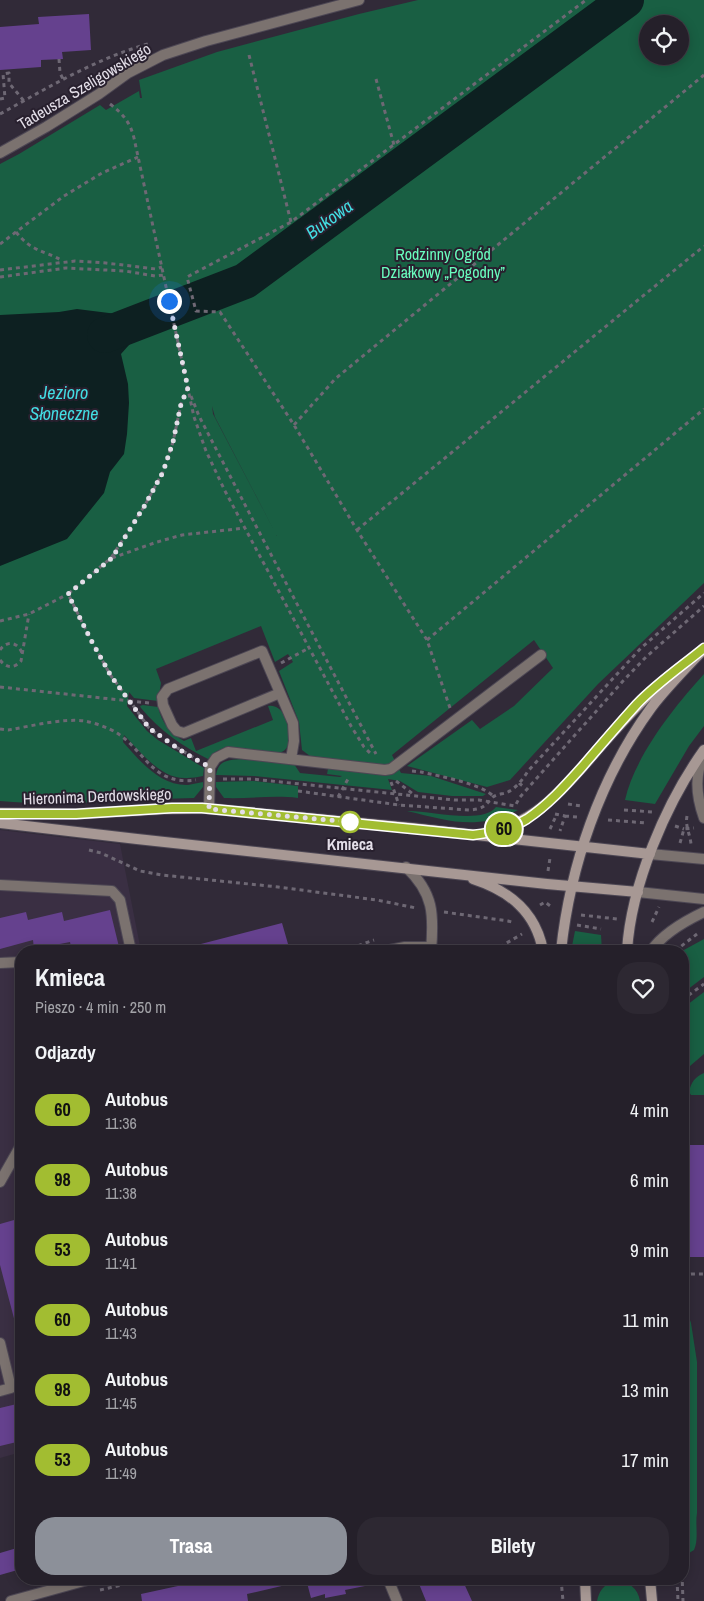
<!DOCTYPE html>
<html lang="pl">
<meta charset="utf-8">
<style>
body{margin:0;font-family:"Archivo Narrow",sans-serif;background:#2d2832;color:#f1f3f6;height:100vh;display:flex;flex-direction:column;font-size:19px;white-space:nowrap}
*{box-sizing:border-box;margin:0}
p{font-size:16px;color:#a3a3a8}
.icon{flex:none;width:28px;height:28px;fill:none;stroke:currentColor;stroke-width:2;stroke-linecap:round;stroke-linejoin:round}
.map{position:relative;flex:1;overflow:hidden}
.sheet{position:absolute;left:15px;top:945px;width:674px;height:640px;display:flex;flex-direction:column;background:#25202a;border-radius:20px;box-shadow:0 2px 12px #0003,0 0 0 1px #423e47}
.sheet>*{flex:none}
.badge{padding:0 10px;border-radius:16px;font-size:18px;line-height:32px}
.buttons{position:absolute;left:639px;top:15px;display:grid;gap:10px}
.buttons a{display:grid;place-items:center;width:50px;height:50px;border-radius:50%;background:#25202a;box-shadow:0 2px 12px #0003,0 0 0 1px #423e47;font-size:25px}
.you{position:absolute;width:25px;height:25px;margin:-12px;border:4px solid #fff;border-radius:50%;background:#1a73e8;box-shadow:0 0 0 8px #1a73e833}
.map>.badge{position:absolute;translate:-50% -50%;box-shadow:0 0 0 2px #fff}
h2{padding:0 20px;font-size:19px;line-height:45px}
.round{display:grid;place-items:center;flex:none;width:52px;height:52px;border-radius:20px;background:#2d2832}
.summary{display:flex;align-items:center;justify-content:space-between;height:85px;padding:0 20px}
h1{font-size:24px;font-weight:800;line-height:38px}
.button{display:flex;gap:10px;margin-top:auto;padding:10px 20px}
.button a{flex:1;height:58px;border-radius:20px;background:#8c9099;color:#fff;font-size:20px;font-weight:800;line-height:58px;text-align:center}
.button a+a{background:#2d2832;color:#f1f3f6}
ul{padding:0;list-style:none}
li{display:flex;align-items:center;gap:15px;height:70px;padding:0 20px}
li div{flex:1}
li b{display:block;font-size:19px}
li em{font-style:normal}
li .badge{min-width:55px;font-weight:700;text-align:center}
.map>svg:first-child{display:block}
.built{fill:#3a2f43}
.green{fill:#195f43;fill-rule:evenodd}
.water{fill:#0d2021}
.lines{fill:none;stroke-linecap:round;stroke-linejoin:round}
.river{stroke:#0d2021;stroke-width:36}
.building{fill:#65418e}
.lane-casing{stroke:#4d4754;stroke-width:12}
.street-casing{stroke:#4d4754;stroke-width:12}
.secondary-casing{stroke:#4d4754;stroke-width:12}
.path{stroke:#6e6874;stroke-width:3;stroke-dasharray:4 4;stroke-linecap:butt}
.lane{stroke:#7b726f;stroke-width:10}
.street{stroke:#7b726f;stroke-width:10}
.secondary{stroke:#a79894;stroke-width:10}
.line-casing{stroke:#fff;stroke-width:11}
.line{stroke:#a2bd31;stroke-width:8}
.walk{stroke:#e3dee8;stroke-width:5;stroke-dasharray:0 9}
.stop-dot{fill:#fff;stroke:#a2bd31;stroke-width:2.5}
.labels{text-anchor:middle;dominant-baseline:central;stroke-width:4;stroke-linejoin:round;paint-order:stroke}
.street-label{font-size:16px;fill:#e3dee8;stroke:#28202e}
.park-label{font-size:16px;fill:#69fdbe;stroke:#28202e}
.stop-label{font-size:16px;font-weight:bold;fill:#e3dee8;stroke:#28202e}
.water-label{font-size:18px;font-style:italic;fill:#43dde3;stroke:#28202e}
</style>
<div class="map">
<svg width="704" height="1601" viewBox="0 0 704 1601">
<rect width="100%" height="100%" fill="#312a38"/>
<!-- built -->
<path class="built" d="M0,830L120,844L141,951H21V1452L0,1458Z"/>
<!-- green -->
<path class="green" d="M418,0H704V583L598,684L510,780L487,787L407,766L472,720L480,729L514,706L553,668L534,640L392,755L401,773L431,776L486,794L483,796H452L418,792L400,781L388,779L392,790L254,776L216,775C217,770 218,767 221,764C232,754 279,763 294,764L300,773L340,777L342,776L327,774L330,759L310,756L302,750L299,722L279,671L293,662L288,654L275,662L261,626L156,669L161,683L158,701L134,698L129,692L127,706L147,731L158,740L204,768L203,776C198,777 192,778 187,778C161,780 140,751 124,735L123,742C139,760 160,786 188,785C193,784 198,783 203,782V787L194,798C129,799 65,807 0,801V164L19,154L100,105L106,110L139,91L140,98H142L139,80L217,52L359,14ZM648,24H680V56H648ZM212,406L215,417L277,536L213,414Z
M704,674V726L689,746L655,804L625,800C635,756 674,707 704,674Z
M143,705L158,707C162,723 170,733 184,741L191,738L196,751L273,720L268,706C289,702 299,749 279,753L227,748L217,751L208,759C182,746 160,731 141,708L140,706Z
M253,781L298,786V798C273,795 249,799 224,798L216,787V782Z
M496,807L518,810C477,831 449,821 407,811C427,810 483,825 496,807Z
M575,931L601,935L602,951H571Z
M704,939V977L683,993L682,951Z
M704,992V1054L683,1072V1008Z
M704,1073V1095H691L689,1092C691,1082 695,1077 704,1073Z
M683,1299L691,1323L697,1362V1513C695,1525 699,1539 694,1550L684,1556L682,1519Z
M613,1581C627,1580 638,1587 640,1601H597C599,1591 604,1585 613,1581Z"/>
<!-- water -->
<path class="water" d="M77,309L117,314L127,320L148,315L152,321L151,325L139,331L129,345L121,354L128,384L129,403L127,434L124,454L110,472L104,493L67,539L0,566V315L59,312Z"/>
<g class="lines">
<!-- river -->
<path class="river" d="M105,335L245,281L626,0"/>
</g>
<!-- building -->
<path class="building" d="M89,14L91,50L62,52L63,59L41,60V67L0,70V27L39,24L38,17Z
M110,910L120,951H72L70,942L34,949L33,940L0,949V918L26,912L28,920L62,912L64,921Z
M282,923L290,951H198L197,945Z
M690,1145H704V1257H687Z
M21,1218V1325L16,1326L0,1265V1224Z
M21,1403V1441L0,1446V1408Z
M17,1548L21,1569L0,1575V1553Z
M210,1579H285L286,1585L247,1594L248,1601H142L141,1594Z
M306,1579H364L365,1586L345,1590L346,1594L325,1598V1594L311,1598Z
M417,1579H462L472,1601H426Z"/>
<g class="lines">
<!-- lane casing -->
<g class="lane-casing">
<path id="lane" d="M280,693L184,733L177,731L172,725L163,705L162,697L168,689L262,651L293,723L294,741L291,759
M209,809L210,767L216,758L228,752L385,770L391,769L541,655
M0,885L112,891L120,900L131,951
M0,963L21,962
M0,1182L21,1145
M0,1343L11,1388L0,1391"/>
</g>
<!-- street casing -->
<g class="street-casing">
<path id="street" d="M0,153L46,127L99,94L128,73L163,55L206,41L359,0
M704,754C694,775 696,796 704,818
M650,854L704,859
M406,867C434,893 434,915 431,951
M638,892L704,899
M385,951L405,947H432
M651,951C663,933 685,921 704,912
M388,1579L397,1601
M11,1601L91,1579"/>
</g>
<!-- secondary casing -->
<g class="secondary-casing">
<path id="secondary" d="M0,813L76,814L161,809L202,808L412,828L650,854
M0,823L137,839L547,884L638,892
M485,833C541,823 571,779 607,739C629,714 652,690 678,669
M473,879C510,891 536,912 543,951
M561,951C570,866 600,778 651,708C667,687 686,668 704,649
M627,951C631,885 666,803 704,750
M585,1579L586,1601
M650,1579L652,1601"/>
</g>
<!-- path -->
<path class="path" d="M249,55L291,222
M59,59L60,73L63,79
M376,79L394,145
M0,99L5,98L3,74L9,73V83L24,101
M110,104C123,114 130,122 134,138L194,417L206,451L225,491L351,726L364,747L370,753
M0,114C49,87 97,58 151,43
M16,232C32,252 43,250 63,261
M0,244L64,196L102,173L138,157
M0,270L75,261L106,263L156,269L162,267
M0,277L66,268L125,271L155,276L164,275
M191,396L199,416L256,526L376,754
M294,425L335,379L704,75
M357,530L704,246
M112,558L157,542L182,535L245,528
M0,621L29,614L68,594
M427,640L704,409
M0,650C7,640 18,642 22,653
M0,660C6,668 14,669 21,661L29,614
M281,663L309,648
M0,687L130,701L149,728L160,736
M149,703L130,701L111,676L91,640L68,594L111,558L145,505L163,472L173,442L181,404L187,389
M450,708L427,640L357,530L294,425L220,312L196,311L187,277L291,222L586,0
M0,729L8,730C32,726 62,718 85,721C95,723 109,728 117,733C146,752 153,786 196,780
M176,747L198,760
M412,771L421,772C439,776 483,784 494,797
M223,779H252L454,800H479L515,806L520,797L623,681L646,657L704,606
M396,781L413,794
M391,782L399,805
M519,783L524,787
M298,791L399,805L469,810C483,809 484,807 493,797C497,794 504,794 508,792C517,787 523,779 528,771L641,648L704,593
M338,797L348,779
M568,804L581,806
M624,810L653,812
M555,814L565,816L560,831
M565,816L577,817
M687,816C685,826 690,834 691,844
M608,820L647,823
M675,826L684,829
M550,829L556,816
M680,843L684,829L694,828
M89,850L101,853L140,871L162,875L278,887L377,900L416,908
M548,871L550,858
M540,905L545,902L553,908
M444,912L508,921L515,923
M581,915L617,919
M652,922L659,907
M577,925L601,929
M343,951L374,940
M493,951L522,934
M675,951L697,934
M682,1000L704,984
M683,1275L691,1274H704
M682,1574L683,1601
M561,1579L563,1601
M677,1579L678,1601
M100,1590L148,1579"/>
<!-- lane -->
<use href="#lane" class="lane"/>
<!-- street -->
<use href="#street" class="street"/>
<!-- secondary -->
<use href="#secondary" class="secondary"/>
</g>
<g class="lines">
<!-- line casing -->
<g class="line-casing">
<path id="line" d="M0,814H76L172,808H202L473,835C491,833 511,829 527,819C548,805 565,786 582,767C600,746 618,725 637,704C657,683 682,666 704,648"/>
</g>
<!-- line -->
<use href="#line" class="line"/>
<!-- walk -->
<path class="walk" d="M169,301L188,388L181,404L173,442L163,472L145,505L112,558L68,594L91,640L111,676L149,728L186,754L210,767L209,809L351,822H350"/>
</g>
<!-- markers -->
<circle class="stop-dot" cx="350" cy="822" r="10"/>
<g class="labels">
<!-- street labels -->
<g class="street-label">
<text transform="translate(84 86) rotate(-31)">Tadeusza Szeligowskiego</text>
<text transform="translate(97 796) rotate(-2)">Hieronima Derdowskiego</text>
</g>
<!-- park labels -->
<g class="park-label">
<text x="443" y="254">Rodzinny Ogród<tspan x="443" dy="18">Działkowy „Pogodny”</tspan></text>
</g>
<!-- stop labels -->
<g class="stop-label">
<text x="350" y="844">Kmieca</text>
</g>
<!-- water labels -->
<g class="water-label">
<text transform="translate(329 219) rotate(-36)">Bukowa</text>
<text x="64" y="392">Jezioro<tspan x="64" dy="21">Słoneczne</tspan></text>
</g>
</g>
</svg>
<div class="buttons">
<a><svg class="icon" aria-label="locate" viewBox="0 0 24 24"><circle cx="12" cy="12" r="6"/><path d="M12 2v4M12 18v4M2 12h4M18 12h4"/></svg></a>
</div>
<div class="you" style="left:169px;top:301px"></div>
<b class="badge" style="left:504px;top:829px;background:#a2bd31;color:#111">60</b>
<section class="sheet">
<div class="summary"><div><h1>Kmieca</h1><p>Pieszo · 4 min · 250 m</p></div><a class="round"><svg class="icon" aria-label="heart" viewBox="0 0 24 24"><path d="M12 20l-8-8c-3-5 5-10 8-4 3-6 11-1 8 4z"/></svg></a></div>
<h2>Odjazdy</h2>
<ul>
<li><span class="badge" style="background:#a2bd31;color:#111">60</span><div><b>Autobus</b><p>11:36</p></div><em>4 min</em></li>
<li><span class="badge" style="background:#a2bd31;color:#111">98</span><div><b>Autobus</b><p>11:38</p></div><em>6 min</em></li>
<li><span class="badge" style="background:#a2bd31;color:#111">53</span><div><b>Autobus</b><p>11:41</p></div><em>9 min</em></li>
<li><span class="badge" style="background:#a2bd31;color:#111">60</span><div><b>Autobus</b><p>11:43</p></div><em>11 min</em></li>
<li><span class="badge" style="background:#a2bd31;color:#111">98</span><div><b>Autobus</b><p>11:45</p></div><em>13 min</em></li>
<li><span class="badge" style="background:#a2bd31;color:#111">53</span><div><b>Autobus</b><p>11:49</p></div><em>17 min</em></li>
</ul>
<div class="button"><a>Trasa</a><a>Bilety</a></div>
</section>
</div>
